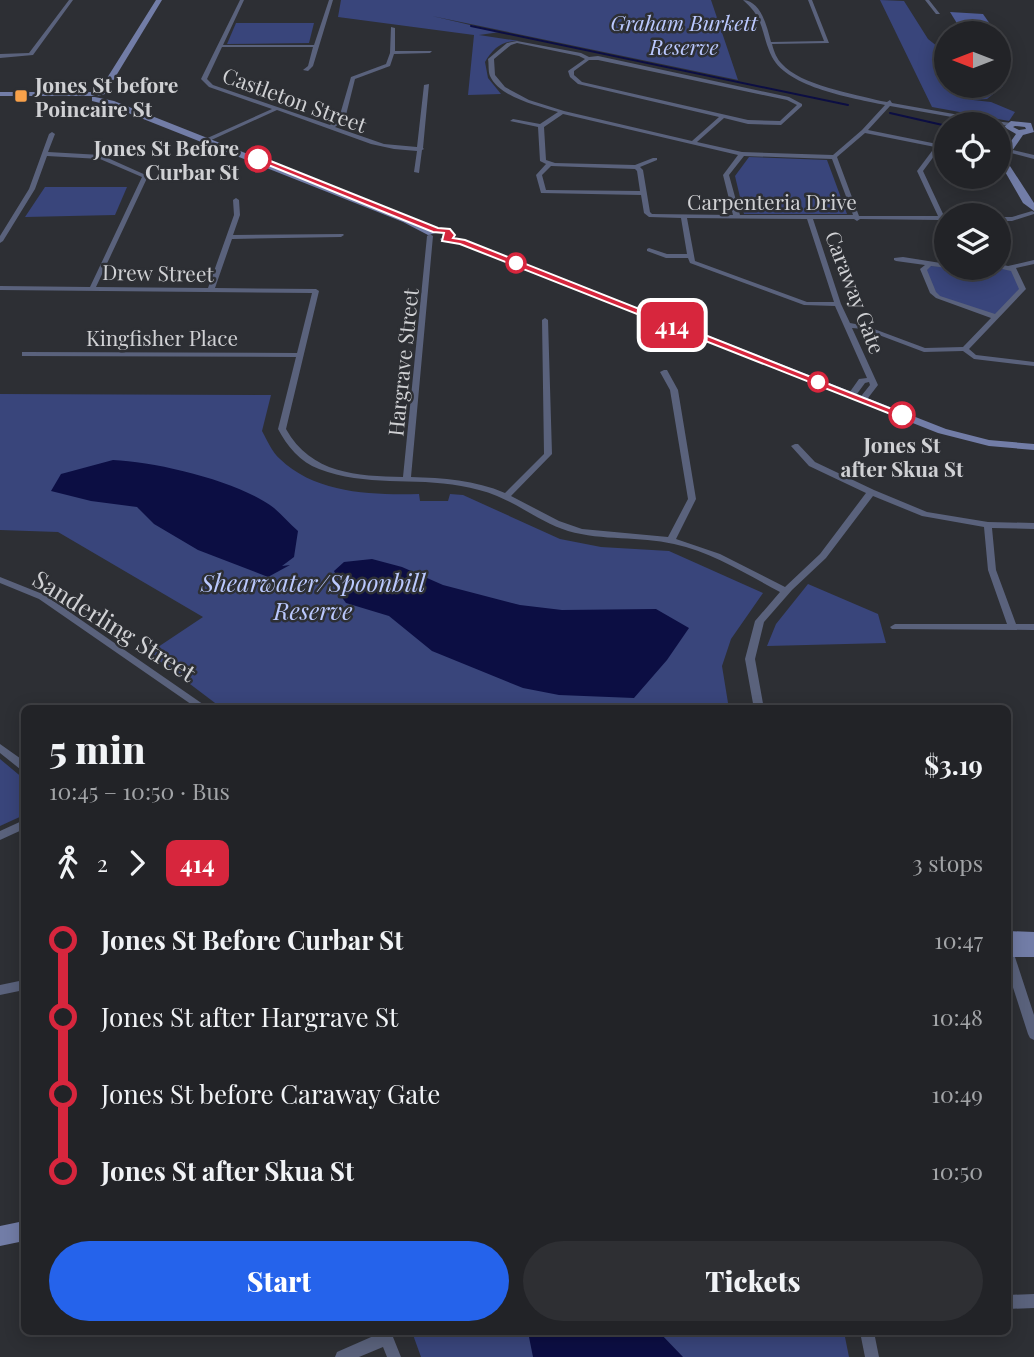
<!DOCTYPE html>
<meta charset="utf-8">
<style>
body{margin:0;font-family:"Playfair Display",serif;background:#2e2f33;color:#f1f3f6;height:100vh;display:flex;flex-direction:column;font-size:26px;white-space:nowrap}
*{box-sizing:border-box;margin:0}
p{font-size:23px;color:#a2a4a7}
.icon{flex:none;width:38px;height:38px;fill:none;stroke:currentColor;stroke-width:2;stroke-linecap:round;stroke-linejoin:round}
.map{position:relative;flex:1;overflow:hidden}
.panel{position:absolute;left:21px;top:705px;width:990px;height:630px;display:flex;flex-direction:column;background:#222327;border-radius:10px;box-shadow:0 4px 18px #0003,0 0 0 2px #3f4044}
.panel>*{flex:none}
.badge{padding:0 14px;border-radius:10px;font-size:24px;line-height:46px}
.needle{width:46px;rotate:270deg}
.tools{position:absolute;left:934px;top:21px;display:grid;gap:14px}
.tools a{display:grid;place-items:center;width:77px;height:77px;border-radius:50%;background:#222327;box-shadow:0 4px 18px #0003,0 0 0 2px #3f4044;font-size:35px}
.map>.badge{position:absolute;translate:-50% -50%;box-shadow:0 0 0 4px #fff}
.legs{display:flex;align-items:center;gap:10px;height:77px;padding:0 28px;font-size:23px}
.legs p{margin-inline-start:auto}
.head{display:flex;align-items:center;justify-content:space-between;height:119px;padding:0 28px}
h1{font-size:38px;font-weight:800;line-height:52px}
.primary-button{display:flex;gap:14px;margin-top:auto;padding:14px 28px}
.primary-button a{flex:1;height:80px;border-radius:42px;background:#2563eb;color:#fff;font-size:28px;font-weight:800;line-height:80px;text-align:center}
.primary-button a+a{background:#2e2f33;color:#f1f3f6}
ul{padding:0 28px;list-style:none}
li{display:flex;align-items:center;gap:24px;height:77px;font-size:26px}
li i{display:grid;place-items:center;width:10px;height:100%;margin:0 9px;background:currentColor}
li i::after{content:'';width:18px;height:18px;margin:-9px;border:5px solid;border-radius:50%;background:#222327}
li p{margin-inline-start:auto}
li:first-child i{background:linear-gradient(#0000 50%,currentColor 0)}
li:last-child i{background:linear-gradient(currentColor 50%,#0000 0)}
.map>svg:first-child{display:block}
.green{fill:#39457b}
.water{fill:#0c0e43}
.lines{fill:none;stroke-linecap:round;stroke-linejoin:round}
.stream{stroke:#0c0e43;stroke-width:2}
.building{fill:#4f5d98}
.street{fill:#5a627c;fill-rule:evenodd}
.secondary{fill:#727da7;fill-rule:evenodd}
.line-1{fill:#d7263d;stroke:#fff;stroke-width:2}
.poi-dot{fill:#f8a14a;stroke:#2d2f34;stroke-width:2.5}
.stop-1-dot{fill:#fff;stroke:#d7263d;stroke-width:3.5}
.labels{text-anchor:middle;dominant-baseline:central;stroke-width:5;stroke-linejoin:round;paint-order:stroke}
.far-park-label{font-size:21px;font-style:italic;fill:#bbc9fe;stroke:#2d2f34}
.far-poi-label{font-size:21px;font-weight:bold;fill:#d0d1d4;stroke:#2d2f34;text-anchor:start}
.far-street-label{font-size:21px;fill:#d0d1d4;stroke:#2d2f34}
.far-stop-label{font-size:21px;font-weight:bold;fill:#d0d1d4;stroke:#2d2f34;text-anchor:end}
.park-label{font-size:24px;font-style:italic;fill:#bbc9fe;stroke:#2d2f34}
.street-label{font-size:24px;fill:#d0d1d4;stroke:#2d2f34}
</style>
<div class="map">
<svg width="1034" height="1357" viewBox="0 0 1034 1357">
<rect width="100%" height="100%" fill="#2d2f34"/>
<!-- green -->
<path class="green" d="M341,0H711L738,80L432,16L500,32L479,35L519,41C503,40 493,48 485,62L488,78L501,94L468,95L474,35L338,17Z
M880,0L904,1L928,39L947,54V86H999L1001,70L1003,86L987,99L973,100L991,102L1015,112L1009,121L932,107Z
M236,23H314L309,43L227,44Z
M749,157L827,160L847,214H744L735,176Z
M45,187H127L115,215L25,217Z
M928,266L1010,268L1023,289L996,317L938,297L923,269Z
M0,394L271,395L262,431C267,440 272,452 280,459C316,494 373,495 419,494L420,501H448L450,494L463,495L560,539L601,547L669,551L763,593L731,639L722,666L729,709H223L149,653L203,617L58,532L0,530Z
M808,584L878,614L886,643L767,646L776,624Z
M0,759L24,779V815L0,826Z
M412,1332H844L849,1357H421Z"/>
<!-- water -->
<path class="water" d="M113,460C157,462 239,481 274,508C282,515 290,524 298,531L294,557L282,566L290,565L268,577L198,550L154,524L137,507L91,501L51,491L61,474Z
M372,559L402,567L443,585L520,605L562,610L656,609L689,628L667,660L634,698L559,695L523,688L432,651L389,616L346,603L341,596L339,581L334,571L344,562Z
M528,1332H659L683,1357H533Z"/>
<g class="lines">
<!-- stream -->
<path class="stream" d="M471,26L848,105
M890,113L947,126"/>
</g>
<!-- building -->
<path class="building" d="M950,12L983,14L990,24L958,25Z"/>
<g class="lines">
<!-- street -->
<path class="street" d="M69,0H73L33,55L0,58V54L29,53Z
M240,0H244L223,45H314L329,0H333L313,66L308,71L303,70L308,66L313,47H222L207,79L213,85L330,125L339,118L351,77L386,64L390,53L391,27L395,28V51H432L430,53L394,54L390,66L355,79L345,119L335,127L384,144L417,147L424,85L429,84L423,148L424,149L422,150L419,173L414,172L417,151L394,149L371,144L277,110L207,142H203V140L272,109L209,87L201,79Z
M743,0C761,1 767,26 771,42L824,41L808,0H812L829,43L772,44C774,52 777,59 782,64C800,85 854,94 881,101L887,102L890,100L892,103L993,121L1013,123V125L1011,126L991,124L890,106L868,130L947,146V150L940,148L923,171L944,216H947V230L944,228L940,220L860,219L857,221L854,219H813L841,304L850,323L866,326L925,348L963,347L991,318L936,298L930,293L920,269L925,265L896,261L894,260V258L903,257L947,264L948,268L931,266L927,270L936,292L940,296L995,314L1019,289L1011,271L998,268L999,264L1008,266L1034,260V264L1016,268L1026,289L1025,290L969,349L976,355L1034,362V366L974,359L963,351L924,352L863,329L852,328L878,385L865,402H859L858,400L870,385L869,382L865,383L854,398H848L847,396L859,379L867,378L835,306L804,305L690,263L688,258H666L647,251V249L649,248L667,254H687L681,218L649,217L644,213L641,195L541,193L536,175L546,164L540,161L538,127L510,121L513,119L540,124L558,112C538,106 499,97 490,76C488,71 489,64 488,59L507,43L517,41L581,53L589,57L598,56L789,97L802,104V106L781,125L748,124L724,118L697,142L742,152L833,155L862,130L885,105C853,98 788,88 772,57C760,32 766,20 743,0ZM517,43L579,56L585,59L568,71L570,77L578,84L719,117L692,141L564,111L529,100L505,87L495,75L494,59L511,45ZM589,60H598L787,100L797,105L780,121L748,120L582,82L574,75V71ZM563,114L738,155L723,175L733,215L652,214L650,212L643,170L640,167L657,160V158H653L635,165L555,163L546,160L544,127ZM865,133L935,147L917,171L938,216H859L837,157ZM744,156L832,159L853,215H740L729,175ZM551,166L635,169L637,171L640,191L546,190L542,175ZM687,218L807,219L834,302H807L695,261Z
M925,0H929L940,14H936Z
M52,132L55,134L48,152L101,155L148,176L96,287L208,288L234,215L233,200L236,198L239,200L240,215L233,235L343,234L344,235L341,237L232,239L215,288L316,289L319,291L286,429C311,474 357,476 403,477L427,236L430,234L433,236L411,477C443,478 475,480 505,493L544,454L542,320L545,318L548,320L552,454L511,496L559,521L582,529L668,537L688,499L670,390L660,372L664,370H667L678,390L696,499L676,539L720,554L785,587L820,554L866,493L809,466L791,446L795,444H798L815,462L874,490L927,512L988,522L1034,523V529L992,528L996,570L1016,624H1034V630L892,629L890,627L895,624H1007L988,570L984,527L922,516L873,496L826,558L792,590L764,622L755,659L764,709H754L745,659L755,621L780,592C746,574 712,552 674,544C639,536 603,541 568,531C543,523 521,506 497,496C485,491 473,488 461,486C414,477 365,487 319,469C300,462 287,446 278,429L296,357L22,356V352H25L297,353L312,293L0,290V286L90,287L142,177L100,159L47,156L35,189L3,241L0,243V236L29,189L49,134Z
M1009,149L1034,155V159L1007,152V150Z
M1032,211L1034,212V214L1012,221H999V217H1012Z
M0,577L45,595L210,709H198L39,599L0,583Z
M0,744L24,761V770L20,769L0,753Z
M24,820V829L0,840V831Z
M1008,949L1012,950L1014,954L1034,1015V1040L1030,1038L1028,1034L1008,972Z
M24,980V990L0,995V985Z
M1034,1294V1308L1008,1309V1295Z
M377,1332H391L401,1357H387L383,1347L359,1357H335L337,1352L378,1334Z
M860,1332H874L879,1357H865Z"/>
<!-- secondary -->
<path class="secondary" d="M156,0H162L105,94L98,96L97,94Z
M0,92H93L97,94L93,96H0Z
M95,97L114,101L409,218L436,233L428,235L403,222L108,105L92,101V97Z
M1011,121L1031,123L1034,132L1023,135L1010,154L1008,163L1034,203V211L1023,203L1000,163L1002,154L1016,134L1004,127ZM1015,126L1025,127L1026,129L1019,130L1013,127Z
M445,236L465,240L946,429L989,440L1034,444V450L989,446L938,433L460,244L442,241L440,239Z
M1008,931L1034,932V957H1008Z
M24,1221V1241L0,1246V1226Z"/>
</g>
<!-- line-1 -->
<path class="line-1" d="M258,156L438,228L450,229L455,235L453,238L465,240L907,415L898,417L460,244L442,241L444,233L433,232L256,160Z"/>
<!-- markers -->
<rect class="poi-dot" x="14" y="89" width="14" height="14" rx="3.5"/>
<g class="stop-1-dot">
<circle cx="258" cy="159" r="12"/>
<circle cx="516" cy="263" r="9"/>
<circle cx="818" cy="382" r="9"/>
<circle cx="902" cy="415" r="12"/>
</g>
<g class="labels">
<!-- far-park labels -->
<g class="far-park-label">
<text x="684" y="22">Graham Burkett<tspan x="684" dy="24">Reserve</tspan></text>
</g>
<!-- far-poi labels -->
<g class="far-poi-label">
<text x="35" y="84">Jones St before<tspan x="35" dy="24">Poincaire St</tspan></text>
</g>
<!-- far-street labels -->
<g class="far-street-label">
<text transform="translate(295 99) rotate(20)">Castleton Street</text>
<text x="772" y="201">Carpenteria Drive</text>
<text transform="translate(158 272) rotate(1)">Drew Street</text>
<text transform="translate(856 292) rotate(69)">Caraway Gate</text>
<text x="162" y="337">Kingfisher Place</text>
<text transform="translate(402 362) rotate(-84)">Hargrave Street</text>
</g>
<!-- far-stop labels -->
<g class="far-stop-label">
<text x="239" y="147">Jones St Before<tspan x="239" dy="24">Curbar St</tspan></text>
<text x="902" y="444" text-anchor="middle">Jones St<tspan x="902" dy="24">after Skua St</tspan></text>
</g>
<!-- park labels -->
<g class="park-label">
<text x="313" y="582">Shearwater/Spoonbill<tspan x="313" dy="28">Reserve</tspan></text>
</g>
<!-- street labels -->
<g class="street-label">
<text transform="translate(115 625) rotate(32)">Sanderling Street</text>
</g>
</g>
</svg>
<div class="tools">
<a><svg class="needle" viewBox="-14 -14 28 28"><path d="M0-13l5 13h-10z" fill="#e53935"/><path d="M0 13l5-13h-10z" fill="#a2a4a7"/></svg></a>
<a><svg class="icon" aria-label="locate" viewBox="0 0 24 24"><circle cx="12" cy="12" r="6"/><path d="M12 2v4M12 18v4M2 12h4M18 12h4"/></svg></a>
<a><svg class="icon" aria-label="layers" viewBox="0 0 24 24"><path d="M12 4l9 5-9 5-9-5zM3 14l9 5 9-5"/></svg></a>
</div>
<b class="badge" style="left:672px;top:325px;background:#d7263d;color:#fff">414</b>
<section class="panel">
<div class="head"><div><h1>5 min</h1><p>10:45 – 10:50 · Bus</p></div><b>$3.19</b></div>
<div class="legs"><svg class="icon" aria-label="walk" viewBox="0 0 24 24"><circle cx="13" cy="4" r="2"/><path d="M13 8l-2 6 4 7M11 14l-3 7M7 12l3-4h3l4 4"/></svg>2<svg class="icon" aria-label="forward" viewBox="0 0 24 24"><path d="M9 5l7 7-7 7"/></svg><b class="badge" style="background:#d7263d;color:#fff">414</b><p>3 stops</p></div>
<ul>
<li><i style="color:#d7263d"></i><b>Jones St Before Curbar St</b><p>10:47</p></li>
<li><i style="color:#d7263d"></i><span>Jones St after Hargrave St</span><p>10:48</p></li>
<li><i style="color:#d7263d"></i><span>Jones St before Caraway Gate</span><p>10:49</p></li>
<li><i style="color:#d7263d"></i><b>Jones St after Skua St</b><p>10:50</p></li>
</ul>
<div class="primary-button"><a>Start</a><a>Tickets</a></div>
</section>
</div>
